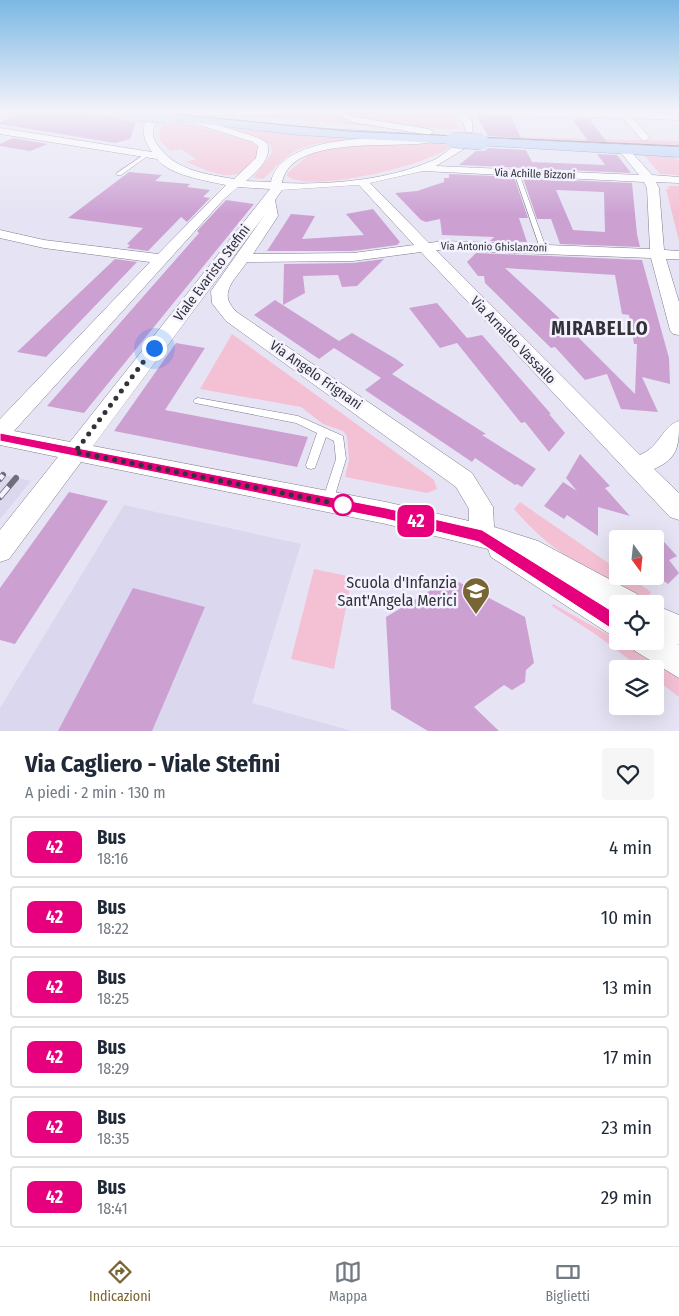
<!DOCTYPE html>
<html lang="it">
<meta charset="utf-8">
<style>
body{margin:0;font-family:"Fira Sans Condensed",sans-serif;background:#f6f6f7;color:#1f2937;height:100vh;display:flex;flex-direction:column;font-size:19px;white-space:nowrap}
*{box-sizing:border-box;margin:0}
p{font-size:16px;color:#747a83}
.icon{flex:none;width:28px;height:28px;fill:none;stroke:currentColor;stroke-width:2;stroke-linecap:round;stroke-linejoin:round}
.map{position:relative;height:731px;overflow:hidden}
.details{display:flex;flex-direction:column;background:#fff;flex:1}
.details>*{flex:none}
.badge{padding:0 10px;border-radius:8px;font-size:18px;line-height:32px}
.needle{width:32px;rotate:165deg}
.fabs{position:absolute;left:609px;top:530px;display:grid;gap:10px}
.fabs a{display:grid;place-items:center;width:55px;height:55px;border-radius:5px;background:#fff;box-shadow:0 5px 20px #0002;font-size:25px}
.you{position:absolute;width:25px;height:25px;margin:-12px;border:4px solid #fff;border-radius:50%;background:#1a73e8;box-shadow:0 0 0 8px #1a73e833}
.map>.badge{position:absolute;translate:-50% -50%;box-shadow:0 0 0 2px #fff}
.round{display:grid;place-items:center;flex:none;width:52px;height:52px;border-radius:5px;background:#f6f6f7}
.headline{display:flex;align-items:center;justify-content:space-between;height:85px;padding:0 25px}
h1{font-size:24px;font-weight:700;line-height:38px}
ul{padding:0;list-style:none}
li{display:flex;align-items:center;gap:15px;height:62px;margin:0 10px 8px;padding:0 15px;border:2px solid #e0e1e3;border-radius:5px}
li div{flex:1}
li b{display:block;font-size:19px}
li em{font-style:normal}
li .badge{min-width:55px;font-weight:700;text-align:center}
.tab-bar{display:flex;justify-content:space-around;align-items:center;height:70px;border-top:1px solid #e0e1e3;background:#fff;font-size:14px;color:#747a83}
.tab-bar a{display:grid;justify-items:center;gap:2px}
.tab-bar .selected{color:#786533}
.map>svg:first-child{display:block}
.built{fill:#dad7ee}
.green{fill:#f4c1d4}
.building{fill:#cca1d2;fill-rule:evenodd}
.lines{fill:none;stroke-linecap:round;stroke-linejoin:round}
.lane-casing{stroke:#7e7d8b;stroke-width:1}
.street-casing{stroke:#7e7d8b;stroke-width:1}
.primary-casing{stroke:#6c86b0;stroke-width:1}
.lane{fill:#fff;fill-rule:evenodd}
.street{fill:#fff;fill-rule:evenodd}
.primary{fill:#bad1f7;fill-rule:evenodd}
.tram{stroke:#6f6e78;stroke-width:1}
.rail-casing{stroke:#6f6e78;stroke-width:6}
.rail{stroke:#f3f2fe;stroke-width:4.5;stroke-dasharray:13;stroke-linecap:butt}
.primary-bridge-casing{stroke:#6c86b0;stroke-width:16;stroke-linecap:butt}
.primary-bridge{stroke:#bad1f7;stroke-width:15}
.line{fill:#e6007e;stroke:#fff}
.walk{stroke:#323238;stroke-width:5;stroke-dasharray:0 9}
.stop-dot{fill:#fff;stroke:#e6007e;stroke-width:2.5}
.labels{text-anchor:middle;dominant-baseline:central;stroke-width:5;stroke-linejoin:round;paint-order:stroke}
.far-street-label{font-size:11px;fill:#323238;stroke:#f3f2fe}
.street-label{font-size:14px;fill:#323238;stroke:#f3f2fe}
.near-poi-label{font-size:16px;fill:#323238;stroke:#f3f2fe;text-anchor:end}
.district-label{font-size:19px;font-weight:bold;letter-spacing:1px;fill:#323238;stroke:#f3f2fe}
</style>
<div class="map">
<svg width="679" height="731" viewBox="0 0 679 731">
<rect width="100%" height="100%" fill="#e6e4f4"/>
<!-- built -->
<path class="built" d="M0,474L31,481L0,519Z
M124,505L301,544L252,703L352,731H0V708Z"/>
<!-- green -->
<path class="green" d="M296,112H331L347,120L377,127L246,116Z
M344,112H448L457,122L459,128L453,129C430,129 360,125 344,112Z
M167,120L190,124L250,142L256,145L258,155C254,160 250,166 245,170C229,183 202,168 186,162L196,159L181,149L170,151L159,139L160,128Z
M229,128L369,140C345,141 317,140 295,151C283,158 273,170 263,179L253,178L272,153L271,145L257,136Z
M512,137L679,141V149L514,142Z
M429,143L452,145C433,165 308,194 287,176V173L311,153L338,147Z
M645,156L674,157L679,161V175L660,174Z
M668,186H679V241L666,189H669Z
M232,334L434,480L437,489L427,493L345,477L349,460L347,436L343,431L323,424L301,407L200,389Z
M520,502L617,569L618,576H628L651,592L647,599C593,573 554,556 514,509Z
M314,569L352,577L334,669L291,659Z
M553,604L679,674V697L655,679V669H642L595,634L552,606Z"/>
<!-- building -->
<path class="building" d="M23,112H80L120,117L126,121L136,122L130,139L115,143L0,124V122Z
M476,114L511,117L521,138L488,136Z
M572,119H589L607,142L588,141Z
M13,138L48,144L30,151L0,146V144Z
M488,148L526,150L532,162L605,165L597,154L617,155L631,173L459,165L476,151H485Z
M129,172L162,175L155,181L190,184L187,187L210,190L203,197L210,198L187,222L181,217L148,251L127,248L130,245L127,244L143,228L68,218Z
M449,174L514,177L528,218H519L527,242L490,241L494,237L442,235L440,219L426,222L421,220L395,193L417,191L444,182V178H449Z
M523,178L632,183L637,234L640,247L560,244L551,219H537ZM556,190L604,192L605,232L573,230Z
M226,200L254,204L84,413L47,406L199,233L197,231Z
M373,209L400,242L397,245L353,251H267L291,214L315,216L302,239L364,235L346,214Z
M476,253L642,260L669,358L670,384L642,377L658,412L621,409L607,374L585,380L555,347L551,348L485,283L484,276H478L467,262ZM505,268L615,275L622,314L629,315L634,344H637L635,394L556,315Z
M115,259L137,262L46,357L17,352Z
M384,259L357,286L342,287L338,275L303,276L305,293L283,305L284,264L353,263Z
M275,300L339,341L352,333L396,359L404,365L392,374L486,434L482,435L536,469L522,487L517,484L515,485L475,458L472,462L365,390L381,378L334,348L319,359L254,315Z
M437,303L467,338L482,335L551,414H549L565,433L549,452L525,422L521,423L457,343L440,348L409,308Z
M176,343L205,348L165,410L308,437L297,467L114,431Z
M580,454L610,486L605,488L630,516L598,507V536L567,515L564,519L544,506L563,482L577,491L566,478Z
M69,492L108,501L15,644L0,640V588Z
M655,532L677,556L669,560L679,573L668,584L655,575Z
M451,578L525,617L534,663L526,670L525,682L512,690L504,685L474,707L499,731H428L391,709L386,617Z
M133,588L205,607L152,731H58Z"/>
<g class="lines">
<!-- lane casing -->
<g class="lane-casing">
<path id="lane" d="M145,154L149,155L121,175H117V173Z
M514,172L519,173L546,248L545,249H541L540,248Z
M198,398L298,416L343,436L346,459L332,505L328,507L324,505L322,502L336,459L334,441L326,437L316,465L315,468L311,469L307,468L306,465L317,433L296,423L195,403L193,401L195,399Z"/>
</g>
<!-- street casing -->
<g class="street-casing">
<path id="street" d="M187,112H283L279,115H191Z
M333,112H344L354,117L429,129L434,132L429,135L352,122Z
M455,112H464L472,121V132H466L463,122Z
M496,112H628L679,114V120L633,118L650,138L645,141L642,140L623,118L500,115Z
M154,116L159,119C151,130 151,137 159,147C177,171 206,174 234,179L256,158L258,146L253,142L193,123V119H199L259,138L267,143C273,158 256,172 246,181L271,182C281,132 390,138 428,137L431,138V142C398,150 290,133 282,183C331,185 389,180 434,160C444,155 452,145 463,142L467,143V147L436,166L639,175L618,149L623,146L627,147L652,175L679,177V183L656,182L659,188L664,250L679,251V259H666L679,302V335L673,334L670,330L651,258L436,250L640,455C660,447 662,426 679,421C679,445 679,458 654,469L679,493V520L670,517L421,252L353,261L247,262C234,281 216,294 238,313L472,473L493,507L494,527L538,541L637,594L641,604H618V637L608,633L491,557L488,549L386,524L81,462L9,559L0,562V530L58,457L0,445V419L150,262L44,248L0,238V230L44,240L158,254L226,185C207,181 169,175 157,159L0,134V128L152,152C144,141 137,123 154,116ZM423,171L644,182L647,188L650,249L443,241L429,243L370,183ZM359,185L414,245L353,253L253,254L278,216L275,200L282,190ZM238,187L270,189L70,442L14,431L223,200ZM266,213L211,291L212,303L226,321L456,487L469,509V521L386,502L93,446Z
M655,605L679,615V645L675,643L679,645V678L635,651L630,641H655Z"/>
</g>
<!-- primary casing -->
<g class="primary-casing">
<path id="primary" d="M166,112L299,127L453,136L460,140L453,144L299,135L161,119L159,116L161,113Z
M481,138L679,147V157L476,145L474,142L476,139Z"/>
</g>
<!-- lane -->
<use href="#lane" class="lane"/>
<!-- street -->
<use href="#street" class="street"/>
<!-- primary -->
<use href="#primary" class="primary"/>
<!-- tram -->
<path class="tram" d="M150,112L348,131L679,146"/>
<!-- rail casing -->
<g class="rail-casing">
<path id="rail" d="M0,479L3,475
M0,497L16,478"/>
</g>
<!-- rail -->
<use href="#rail" class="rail"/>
<!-- primary-bridge casing -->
<g class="primary-bridge-casing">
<path id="primary-bridge" d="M127,112L166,116
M453,140L481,142"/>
</g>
<!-- primary-bridge -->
<use href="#primary-bridge" class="primary-bridge"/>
</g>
<!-- sky -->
<linearGradient id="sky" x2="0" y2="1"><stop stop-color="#7bb8e4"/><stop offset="0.52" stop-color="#f4f3fa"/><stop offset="1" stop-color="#f4f3fa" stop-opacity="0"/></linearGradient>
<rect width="679" height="214" fill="url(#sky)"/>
<!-- line -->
<path class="line" d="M0,433L386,508L482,530L623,618L625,623L623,629L618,631L612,629L479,542L386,519L0,441Z"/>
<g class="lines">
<!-- walk -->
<path class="walk" d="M154,348L75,452L343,505"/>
</g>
<!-- icons -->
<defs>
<g id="school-pin" transform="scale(1.4375)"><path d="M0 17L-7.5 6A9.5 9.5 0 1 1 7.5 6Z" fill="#786533" stroke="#f3f2fe"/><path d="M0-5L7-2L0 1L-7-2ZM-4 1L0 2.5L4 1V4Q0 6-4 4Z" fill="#fff"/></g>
</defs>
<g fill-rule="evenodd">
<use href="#school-pin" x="476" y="591"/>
</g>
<!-- markers -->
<circle class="stop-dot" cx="343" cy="505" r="10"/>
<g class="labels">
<!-- far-street labels -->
<g class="far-street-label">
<text transform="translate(535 174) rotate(2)">Via Achille Bizzoni</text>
<text transform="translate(494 247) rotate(1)">Via Antonio Ghislanzoni</text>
</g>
<!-- street labels -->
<g class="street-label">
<text transform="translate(212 273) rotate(-53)">Viale Evaristo Stefini</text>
<text transform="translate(513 340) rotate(46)">Via Arnaldo Vassallo</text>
<text transform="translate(316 375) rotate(35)">Via Angelo Frignani</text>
</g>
<!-- near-poi labels -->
<g class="near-poi-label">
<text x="457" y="582">Scuola d'Infanzia<tspan x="457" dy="18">Sant'Angela Merici</tspan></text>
</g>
<!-- district labels -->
<g class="district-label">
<text x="600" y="328">MIRABELLO</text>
</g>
</g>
</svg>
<div class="fabs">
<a><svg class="needle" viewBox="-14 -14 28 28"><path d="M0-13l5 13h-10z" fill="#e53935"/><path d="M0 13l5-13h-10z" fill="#747a83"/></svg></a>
<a><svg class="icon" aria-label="locate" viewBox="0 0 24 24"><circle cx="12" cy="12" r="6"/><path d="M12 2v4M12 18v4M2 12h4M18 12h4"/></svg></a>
<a><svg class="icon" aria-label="layers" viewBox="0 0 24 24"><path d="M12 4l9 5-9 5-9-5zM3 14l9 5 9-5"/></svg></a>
</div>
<div class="you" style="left:154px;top:348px"></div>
<b class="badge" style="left:416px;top:521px;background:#e6007e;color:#fff">42</b>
</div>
<section class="details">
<div class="headline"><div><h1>Via Cagliero - Viale Stefini</h1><p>A piedi · 2 min · 130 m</p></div><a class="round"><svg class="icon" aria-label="heart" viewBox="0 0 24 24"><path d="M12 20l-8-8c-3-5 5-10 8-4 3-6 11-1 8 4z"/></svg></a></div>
<ul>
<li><span class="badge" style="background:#e6007e;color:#fff">42</span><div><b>Bus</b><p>18:16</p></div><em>4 min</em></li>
<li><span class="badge" style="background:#e6007e;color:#fff">42</span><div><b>Bus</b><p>18:22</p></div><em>10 min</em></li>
<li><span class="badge" style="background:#e6007e;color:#fff">42</span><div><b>Bus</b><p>18:25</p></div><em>13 min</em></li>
<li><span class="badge" style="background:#e6007e;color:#fff">42</span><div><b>Bus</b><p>18:29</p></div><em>17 min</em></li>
<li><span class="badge" style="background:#e6007e;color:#fff">42</span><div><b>Bus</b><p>18:35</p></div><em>23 min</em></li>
<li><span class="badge" style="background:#e6007e;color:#fff">42</span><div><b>Bus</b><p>18:41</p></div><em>29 min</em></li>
</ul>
</section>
<nav class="tab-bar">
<a class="selected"><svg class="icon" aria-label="directions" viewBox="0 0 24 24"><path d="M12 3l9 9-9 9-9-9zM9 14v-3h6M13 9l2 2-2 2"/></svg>Indicazioni</a>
<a><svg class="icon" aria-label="map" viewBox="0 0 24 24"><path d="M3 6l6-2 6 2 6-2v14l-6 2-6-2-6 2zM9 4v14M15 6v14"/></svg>Mappa</a>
<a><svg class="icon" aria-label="tickets" viewBox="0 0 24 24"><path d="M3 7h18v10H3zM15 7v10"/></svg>Biglietti</a>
</nav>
